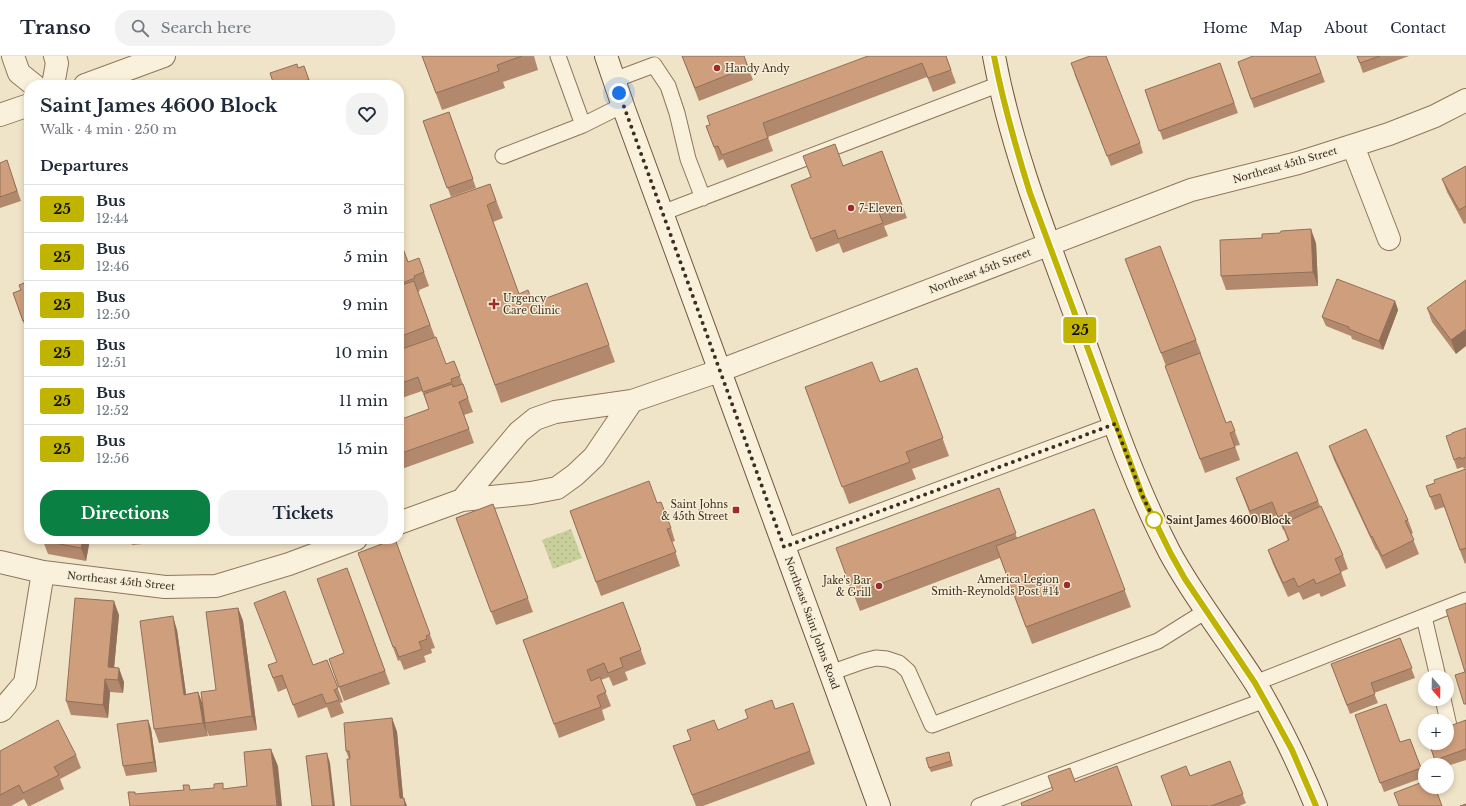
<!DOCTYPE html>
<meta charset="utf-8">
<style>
body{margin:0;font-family:"Libre Baskerville",serif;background:#f2f2f3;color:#1f2937;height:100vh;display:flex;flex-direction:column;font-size:15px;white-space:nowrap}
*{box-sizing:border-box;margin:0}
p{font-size:13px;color:#747a83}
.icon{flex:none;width:22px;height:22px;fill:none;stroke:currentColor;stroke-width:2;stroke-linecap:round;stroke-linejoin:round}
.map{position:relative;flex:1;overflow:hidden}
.sheet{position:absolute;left:24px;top:24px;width:380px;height:464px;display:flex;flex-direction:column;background:#fff;border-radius:16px;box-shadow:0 2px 6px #0003}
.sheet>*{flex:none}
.badge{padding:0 8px;border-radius:3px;font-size:14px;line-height:26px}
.needle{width:26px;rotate:160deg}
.fabs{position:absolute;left:1418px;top:614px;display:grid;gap:8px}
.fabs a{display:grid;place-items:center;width:36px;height:36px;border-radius:50%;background:#fff;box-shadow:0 2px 6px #0003;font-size:20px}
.you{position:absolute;width:20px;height:20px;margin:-10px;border:3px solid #fff;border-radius:50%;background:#1a73e8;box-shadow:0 0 0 6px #1a73e833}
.map>.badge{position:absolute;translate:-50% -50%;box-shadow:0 0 0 2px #fff}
h2{padding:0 16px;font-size:15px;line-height:36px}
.round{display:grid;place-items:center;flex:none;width:42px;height:42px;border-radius:16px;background:#f2f2f3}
.head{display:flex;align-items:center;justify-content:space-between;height:68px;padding:0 16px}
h1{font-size:19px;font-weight:800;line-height:30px}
.button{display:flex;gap:8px;margin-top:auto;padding:8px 16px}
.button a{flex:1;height:46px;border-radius:16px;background:#0b8043;color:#fff;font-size:16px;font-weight:800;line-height:46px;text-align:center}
.button a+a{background:#f2f2f3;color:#1f2937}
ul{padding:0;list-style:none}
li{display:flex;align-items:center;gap:12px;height:48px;padding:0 16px;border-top:1px solid #e0e1e3}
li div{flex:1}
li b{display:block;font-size:15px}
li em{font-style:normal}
li .badge{min-width:44px;font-weight:700;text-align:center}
header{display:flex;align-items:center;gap:24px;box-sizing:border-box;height:56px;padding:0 20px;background:#fff;border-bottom:1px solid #e0e1e3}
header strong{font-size:19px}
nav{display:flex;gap:22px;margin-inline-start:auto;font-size:14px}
.search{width:280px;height:36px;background:#f2f2f3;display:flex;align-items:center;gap:10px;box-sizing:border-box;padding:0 14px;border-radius:16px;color:#747a83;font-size:15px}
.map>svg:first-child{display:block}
.grass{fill:url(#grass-dots)}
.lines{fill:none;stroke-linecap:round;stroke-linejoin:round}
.service-casing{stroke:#8d765c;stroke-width:17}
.minor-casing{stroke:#8d765c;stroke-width:24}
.tertiary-casing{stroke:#8d765c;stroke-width:24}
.secondary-casing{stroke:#6f573f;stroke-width:24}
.service{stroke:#faf1dc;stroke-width:15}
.minor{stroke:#faf1dc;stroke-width:22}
.tertiary{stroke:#faf1dc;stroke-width:22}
.secondary{stroke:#faf1dc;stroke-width:22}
.wall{fill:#b2896c}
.shaded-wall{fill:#916f58}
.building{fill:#cf9f7d;stroke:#916f58}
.line-casing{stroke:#fff;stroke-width:9}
.line{stroke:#c1b400;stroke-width:6}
.walk{stroke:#3d2e20;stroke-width:4;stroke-dasharray:0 7.2}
.poi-dot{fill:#9e2a2b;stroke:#f7eed8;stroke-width:1.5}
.stop-dot{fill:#fff;stroke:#c1b400;stroke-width:2}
.labels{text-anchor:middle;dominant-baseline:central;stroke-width:3;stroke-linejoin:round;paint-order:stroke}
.poi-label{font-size:10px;fill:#3d2e20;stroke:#f7eed8;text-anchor:start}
.street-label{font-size:10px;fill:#3d2e20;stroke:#f7eed8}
.stop-label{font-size:10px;font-weight:bold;fill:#3d2e20;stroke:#f7eed8;text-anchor:start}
</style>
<header>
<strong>Transo</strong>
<div class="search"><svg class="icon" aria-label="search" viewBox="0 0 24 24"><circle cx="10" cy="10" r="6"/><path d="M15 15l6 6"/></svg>Search here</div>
<nav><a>Home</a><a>Map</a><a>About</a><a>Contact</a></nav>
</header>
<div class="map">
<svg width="1466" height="750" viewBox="0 0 1466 750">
<defs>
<pattern id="grass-dots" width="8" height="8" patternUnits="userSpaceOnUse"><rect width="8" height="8" fill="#c9cf9b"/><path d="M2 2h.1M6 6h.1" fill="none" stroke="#aeb285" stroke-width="1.8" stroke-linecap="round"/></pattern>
</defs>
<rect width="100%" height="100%" fill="#f0e4c8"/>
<!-- grass -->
<path class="grass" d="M571,473L582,502L553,513L542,484Z"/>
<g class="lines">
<!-- service casing -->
<g class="service-casing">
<path id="service" d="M558,0L583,69L623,49
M614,24L654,9L668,30L677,57L688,103L703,142
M503,100L583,69
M662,157L1000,28
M784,491L1115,368
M1424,561L1438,621
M830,617L864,605L876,602L887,603L899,607L908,615L932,669L1158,585L1206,555
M1255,627L1466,544
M1443,643L1449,670
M979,750L1265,644"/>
</g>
<!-- minor casing -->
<g class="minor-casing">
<path id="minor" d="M13,0L19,17L34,29
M53,29L57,7L55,0
M1353,90L1389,183
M462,444L519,376L535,363L555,356L632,345L719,315L1191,134L1298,107L1389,78L1435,60L1466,44
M399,467L462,444L531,437L557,432L575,419L594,401L632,345
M0,506L43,516L165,531L216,530L289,508L356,483
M0,655L2,654L25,627L43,516"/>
</g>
<!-- tertiary casing -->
<g class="tertiary-casing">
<path id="tertiary" d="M85,29L164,0
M0,59L29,49"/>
</g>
<!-- secondary casing -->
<g class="secondary-casing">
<path id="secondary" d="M606,0L624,53L879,750
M994,0C1011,92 1046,180 1078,267C1106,345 1132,424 1170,497C1195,543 1228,584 1256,628C1279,667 1299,708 1316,750"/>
</g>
<!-- service -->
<use href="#service" class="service"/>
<!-- minor -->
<use href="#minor" class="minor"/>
<!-- tertiary -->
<use href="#tertiary" class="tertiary"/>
<!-- secondary -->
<use href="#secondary" class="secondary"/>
</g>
<!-- wall -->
<path class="wall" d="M422,0H534L538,14L503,26L505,32L442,54Z
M682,0H744L753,24L699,45Z
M946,0L956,27L933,36L927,21L768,81L773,95L727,112L723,103L719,105L706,70Z
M1315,0L1325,26L1254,52L1238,6Z
M1357,0H1409L1363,17Z
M1220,7L1238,57L1163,84L1145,34Z
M304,10L311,29H274L298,12Z
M1074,17L1140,87L1143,97L1111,110Z
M449,56L476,132L451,141L423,65Z
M882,95L907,162L884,170L888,180L843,197L839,187L816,196L791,129Z
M7,104L21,145L0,152V107Z
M1466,110V167L1464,168L1447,136L1442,123Z
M490,128L503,162L493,166L519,238L533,247L587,227L615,306L501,347L430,149Z
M399,182L408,206L424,216L429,230L419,234L420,235L418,236L435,281L446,308L454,305L463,328L473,356L464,359L474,387L399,414V364L429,353L422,335L399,343Z
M1316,187L1318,230L1226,234L1221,220Z
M1130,217L1196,284L1201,297L1200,298L1226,367L1231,365L1240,389L1235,390L1240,404L1205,417L1166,310Z
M1466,224L1456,298L1432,266L1427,252Z
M29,225V273L26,274L13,237L21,234Z
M1395,245L1398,254L1383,294L1352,283L1351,280L1326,270L1322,261Z
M917,312L949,400L912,413L916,423L849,448L805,331L880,326Z
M1466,372V412L1464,413L1463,411L1457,413L1454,404L1452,378Z
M1329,390L1408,464L1413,477L1411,478L1419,498L1386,513L1377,494H1376L1334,404Z
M1466,413V507L1465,508L1444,451L1435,454L1426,430L1435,427Z
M1236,422L1318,445L1320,450L1343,499L1348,513L1341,516L1346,530L1321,541L1319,537L1303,544L1299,536L1288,541L1273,508L1268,494L1288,485L1284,474H1283L1277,459L1254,469Z
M999,432L1017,482L1094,453L1131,551L1032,588L1000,502L860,555L836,492Z
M657,447L671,472L675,485L672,486L680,510L601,540L570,455Z
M493,448L533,556L496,569L456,462Z
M90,483L86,505L48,498L43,485Z
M130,483H164V486L132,489Z
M395,483L435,592L431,593L432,597L424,600L426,606L404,614L400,604L398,605L358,497Z
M347,512L390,628L344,645L329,603L344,597Z
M623,546L646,608L625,616L628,624L613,630L609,621L601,624L611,650L602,654L605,664L559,682L523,584Z
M238,552L243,565L257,674L209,680L206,672L208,680L159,687L154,673L177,574L186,638L198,636L202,646L216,634Z
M119,559L114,612L124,626L123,637L110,636L108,662L71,659L66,645Z
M1400,582L1415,622L1374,637L1378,647L1350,658L1331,608Z
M327,604L343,646L340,647L344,657L331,662L327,651L298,662L287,632L278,636L268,609H313Z
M793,647L815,708L703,750H696L673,690Z
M1355,659L1400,686L1410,683L1425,721L1384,736Z
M392,662L397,676L403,742L407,750L349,703L346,695Z
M148,664L151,673L157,716L126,720L123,710Z
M1466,664V704L1447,710V709H1436L1429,687Z
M0,695L76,699L81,712L60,723L64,733L30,750H28L24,743L11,750H0Z
M949,696L953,710L931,716L929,712Z
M1230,705L1246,747L1239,750H1172L1190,720Z"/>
<!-- shaded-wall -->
<path class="shaded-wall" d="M1311,173L1316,187L1318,230L1313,216Z
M1395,245L1398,254L1383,294L1379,285Z
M1466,273V290L1456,298L1451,284Z
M83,483H90L86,505L81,492Z
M114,545L119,559L113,623L108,611Z
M238,552L243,565L257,674L252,660Z
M173,560L177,574L188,652L184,639Z
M119,612L124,626L123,637L118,624Z
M105,623L110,636L108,662L103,649Z
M198,636L203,650L205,667L206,672L208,680L203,667Z
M392,662L397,676L404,750L400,742Z
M148,664L151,673L157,716L154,706Z
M271,693L278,710L282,750H277Z
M327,697L330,707L335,750H333Z
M404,742L407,750H405Z"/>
<!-- building -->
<path class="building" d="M422,0H522L497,9L499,15L436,37Z
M682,0H744L748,11L695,32Z
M868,0H946L951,14L928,22L922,7L763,67L768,82L722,99L718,90L714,91L706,70L710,69L707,60Z
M1090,0H1106L1140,87L1107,100L1071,7Z
M1253,0H1315L1321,17L1251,43L1238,6Z
M1357,0H1380L1360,7Z
M1220,7L1234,47L1159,75L1145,34Z
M297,8L298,12L304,10L309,24L302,25L304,29H274L270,17Z
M449,56L473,123L447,132L423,65Z
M835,88L843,110L882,95L902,149L879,157L883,167L838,183L835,174L811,183L791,129L811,121L803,100Z
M7,104L17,135L0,141V107Z
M1466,110V150L1459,154L1442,123Z
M490,128L496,145L487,149L519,238L528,234L533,247L587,227L609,289L495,329L430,149Z
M1311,173L1313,216L1221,220L1220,184L1262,182V178L1280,177L1281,175Z
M399,182L408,206L419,202L424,216L414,220L415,222L399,228Z
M1160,190L1196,284L1161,297L1125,203Z
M1337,223L1395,245L1379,285L1349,273V271L1322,261Z
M1466,224V273L1451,284L1427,252Z
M29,225V262L23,265L13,237L21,234L19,229Z
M414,225L430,269L399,281V230Z
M436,281L446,308L454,305L460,320L451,323L452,326L423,336L418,321L399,328V294Z
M1200,297L1226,367L1231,365L1235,375L1230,377L1235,391L1200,403L1165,310Z
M872,306L880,326L917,312L943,382L906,396L910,406L842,431L805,331Z
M452,328L453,331L463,328L468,342L459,346L469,373L399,398V364L429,353L424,338Z
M1466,372V401L1461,403L1460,401L1454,404L1446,380L1452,378V377Z
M1366,373L1408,464L1405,465L1414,484L1382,500L1372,480L1371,481L1329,390Z
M1297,396L1318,445L1278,461L1272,446L1250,455L1236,422Z
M1466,413V492L1460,494L1440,438L1430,441L1426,430L1435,427L1434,424Z
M649,425L657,447L661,446L671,472L667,473L676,496L596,526L570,455Z
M999,432L1016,477L853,538L836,492Z
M493,448L528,542L491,556L456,462Z
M1321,450L1343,499L1335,503L1341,517L1316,528L1314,523L1298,531L1294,522L1283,527L1268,494L1289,484L1282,468Z
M1094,453L1125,534L1026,571L996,490Z
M43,483H83L81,492L43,485Z
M395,483L430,578L426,580L427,583L419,586L422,593L399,601L395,591H393L358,497Z
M347,512L385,615L339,631L329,603L344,597L317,523Z
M285,535L313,609L327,604L338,632L334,634L339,644L326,648L322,638L293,649L282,619L273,622L268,609L277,606L254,547Z
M75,542L114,545L108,611L119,612L118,624L105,623L103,649L66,645Z
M623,546L641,594L620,602L623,611L608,617L604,607L587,614L591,625L600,621L606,636L597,640L601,651L554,668L523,584Z
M1466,547V648H1464L1455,619L1465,616L1446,554Z
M238,552L252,660L205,667L201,636L216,634L206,556Z
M173,560L184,639L198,636L203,667L154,673L140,565Z
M1400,582L1412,612L1371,627L1375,638L1347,649L1331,608Z
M772,644L775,653L793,647L810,695L692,739L673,690L691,684L687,674L714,664L718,674L748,662L745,654Z
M1386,648L1400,686L1410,683L1421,712L1380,727L1355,659Z
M392,662L400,742H404L405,750H351L347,703H350L349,695H346L344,667Z
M58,664L76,699L54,711L59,719L23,737L19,729L0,739V695Z
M148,664L154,706L123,710L117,668Z
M1466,664V693L1435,704L1429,687H1447V671Z
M271,693L277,750H130L128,736H135V738L184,734L183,729H189L190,734L214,732V728L223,727V733L247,730L244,696Z
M949,696L951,705L929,712L926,702Z
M327,697L333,750H312L306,700Z
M1230,705L1243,738L1211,750H1172L1161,720L1186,710L1190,720Z
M1117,710L1132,750H1022L1021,747L1053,734L1048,720L1070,712L1075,726Z
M1425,725V731H1435L1442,750H1399L1394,737Z
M1466,748V750H1460Z"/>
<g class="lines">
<!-- line casing -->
<g class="line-casing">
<path id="line" d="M994,0C1003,47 1016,92 1030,137L1143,441L1171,498L1185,523L1255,627L1274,661L1292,694L1316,750"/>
</g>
<!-- line -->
<use href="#line" class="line"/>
<!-- walk -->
<path class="walk" d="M619,37L784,491L1115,368L1143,441L1154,464"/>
</g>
<!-- markers -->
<g class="poi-dot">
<circle cx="717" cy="12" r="4"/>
<circle cx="851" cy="152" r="4"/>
<path d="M492 242h4v4h4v4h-4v4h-4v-4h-4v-4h4z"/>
<rect x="732" y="450" width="8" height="8" rx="2"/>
<circle cx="1067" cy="529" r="4"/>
<circle cx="879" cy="530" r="4"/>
</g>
<circle class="stop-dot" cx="1154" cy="464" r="8"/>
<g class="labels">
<!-- poi labels -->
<g class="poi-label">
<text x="725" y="12">Handy Andy</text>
<text x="859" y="152">7-Eleven</text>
<text x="503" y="242">Urgency<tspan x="503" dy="12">Care Clinic</tspan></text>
<text x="728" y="448" text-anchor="end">Saint Johns<tspan x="728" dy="12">&amp; 45th Street</tspan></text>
<text x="1059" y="523" text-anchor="end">America Legion<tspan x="1059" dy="12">Smith-Reynolds Post #14</tspan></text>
<text x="871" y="524" text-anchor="end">Jake's Bar<tspan x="871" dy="12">&amp; Grill</tspan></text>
</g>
<!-- street labels -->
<g class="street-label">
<text transform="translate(1285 109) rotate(-16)">Northeast 45th Street</text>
<text transform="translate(980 215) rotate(-21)">Northeast 45th Street</text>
<text transform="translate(121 525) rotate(6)">Northeast 45th Street</text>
<text transform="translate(812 567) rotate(70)">Northeast Saint Johns Road</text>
</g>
<!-- stop labels -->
<g class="stop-label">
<text x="1166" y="464">Saint James 4600 Block</text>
</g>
</g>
</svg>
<div class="fabs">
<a><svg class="needle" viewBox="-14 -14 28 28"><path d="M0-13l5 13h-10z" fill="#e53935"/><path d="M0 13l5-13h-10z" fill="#747a83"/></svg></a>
<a>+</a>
<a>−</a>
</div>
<div class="you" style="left:619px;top:37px"></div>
<b class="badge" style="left:1080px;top:274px;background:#c1b400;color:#111">25</b>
<section class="sheet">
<div class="head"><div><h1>Saint James 4600 Block</h1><p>Walk · 4 min · 250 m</p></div><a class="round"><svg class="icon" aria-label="heart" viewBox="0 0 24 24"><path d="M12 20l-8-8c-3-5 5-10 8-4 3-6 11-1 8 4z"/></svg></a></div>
<h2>Departures</h2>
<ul>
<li><span class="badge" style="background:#c1b400;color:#111">25</span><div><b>Bus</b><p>12:44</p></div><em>3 min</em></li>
<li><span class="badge" style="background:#c1b400;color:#111">25</span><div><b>Bus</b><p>12:46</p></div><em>5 min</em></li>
<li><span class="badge" style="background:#c1b400;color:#111">25</span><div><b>Bus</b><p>12:50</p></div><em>9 min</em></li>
<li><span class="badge" style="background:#c1b400;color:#111">25</span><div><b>Bus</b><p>12:51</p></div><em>10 min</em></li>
<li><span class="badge" style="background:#c1b400;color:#111">25</span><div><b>Bus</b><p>12:52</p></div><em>11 min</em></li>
<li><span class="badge" style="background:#c1b400;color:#111">25</span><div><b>Bus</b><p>12:56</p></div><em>15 min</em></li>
</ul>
<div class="button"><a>Directions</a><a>Tickets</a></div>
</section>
</div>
